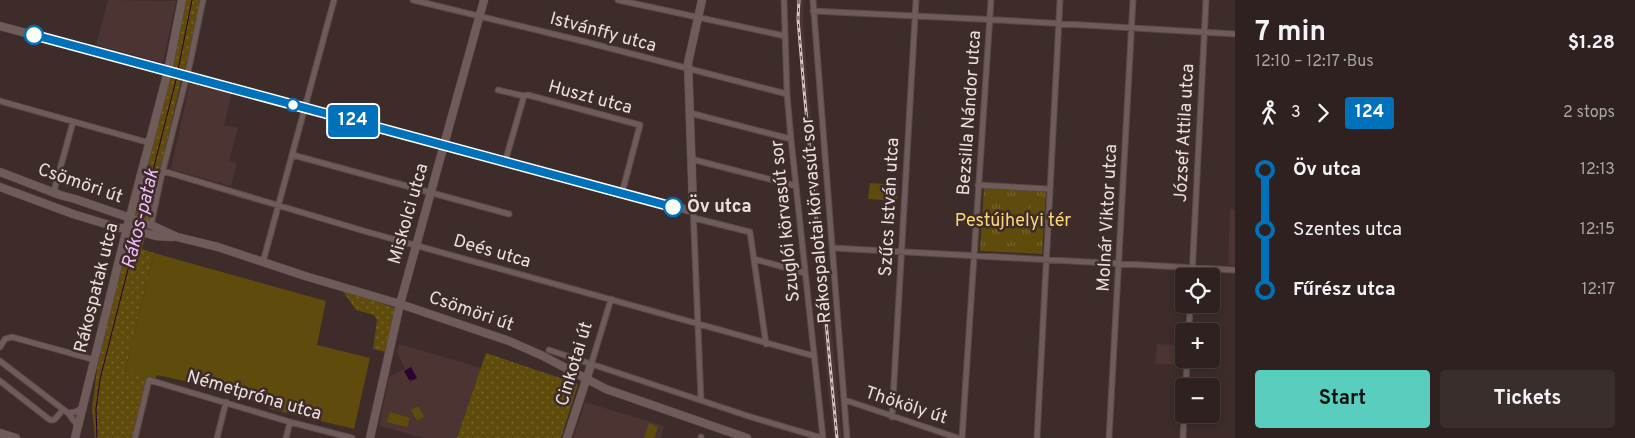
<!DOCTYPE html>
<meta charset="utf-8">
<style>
body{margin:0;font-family:Overpass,sans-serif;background:#3a2e2d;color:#f1f3f6;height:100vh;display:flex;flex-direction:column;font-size:19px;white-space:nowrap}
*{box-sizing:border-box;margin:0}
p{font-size:16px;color:#a7a3a5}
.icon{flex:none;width:28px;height:28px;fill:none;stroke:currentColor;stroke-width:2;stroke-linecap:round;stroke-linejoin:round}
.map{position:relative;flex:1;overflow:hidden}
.details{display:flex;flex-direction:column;background:#2e2120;width:400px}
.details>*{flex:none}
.badge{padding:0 10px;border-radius:4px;font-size:18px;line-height:32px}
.fabs{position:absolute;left:1175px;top:268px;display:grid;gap:10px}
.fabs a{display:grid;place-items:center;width:45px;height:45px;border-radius:5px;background:#2e2120;box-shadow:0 2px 8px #0003,0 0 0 1px #493e3e;font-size:25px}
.map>.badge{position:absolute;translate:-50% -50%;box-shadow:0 0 0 2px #fff}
.legs{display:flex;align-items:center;gap:8px;height:55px;padding:0 20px;font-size:16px}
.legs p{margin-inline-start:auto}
.head{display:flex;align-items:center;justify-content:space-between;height:85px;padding:0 20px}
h1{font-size:28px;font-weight:700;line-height:38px}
.cta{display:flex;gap:10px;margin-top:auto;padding:10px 20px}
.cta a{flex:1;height:58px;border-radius:5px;background:#59cebe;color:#111;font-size:20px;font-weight:700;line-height:58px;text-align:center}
.cta a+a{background:#3a2e2d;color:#f1f3f6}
ul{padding:0 20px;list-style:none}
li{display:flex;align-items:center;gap:18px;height:60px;font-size:19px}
li i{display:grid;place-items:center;width:8px;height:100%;margin:0 6px;background:currentColor}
li i::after{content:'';width:12px;height:12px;margin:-6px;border:4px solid;border-radius:50%;background:#2e2120}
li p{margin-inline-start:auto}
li:first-child i{background:linear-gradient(#0000 50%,currentColor 0)}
li:last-child i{background:linear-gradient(currentColor 50%,#0000 0)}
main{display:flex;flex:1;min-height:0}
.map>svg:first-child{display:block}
.built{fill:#4c3432}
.grass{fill:url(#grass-dots)}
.park{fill:url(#park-tufts)}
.pitch{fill:#5f4b0c}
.water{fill:url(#water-ripples)}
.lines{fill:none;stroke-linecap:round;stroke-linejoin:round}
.stream{stroke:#2b0231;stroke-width:1}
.street-casing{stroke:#584947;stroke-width:7}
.secondary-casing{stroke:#584947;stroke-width:9}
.street{stroke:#6f5b59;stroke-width:5}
.secondary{stroke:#6f5b59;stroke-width:8}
.rail-casing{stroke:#d3c6c5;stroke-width:3}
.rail{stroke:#3d2c2a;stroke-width:1;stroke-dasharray:4;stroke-linecap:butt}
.line-1-casing{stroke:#fff;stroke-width:11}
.line-1{stroke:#0072bc;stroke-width:8}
.stop-1-dot{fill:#fff;stroke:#0072bc;stroke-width:2.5}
.labels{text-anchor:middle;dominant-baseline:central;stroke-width:5;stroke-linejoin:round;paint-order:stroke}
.street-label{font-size:18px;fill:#ebdfde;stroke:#3d2c2a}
.stop-label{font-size:18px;font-weight:bold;fill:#ebdfde;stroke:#3d2c2a;text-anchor:start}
.park-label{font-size:18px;fill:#fed876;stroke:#3d2c2a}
.water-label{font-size:19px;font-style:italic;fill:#f3bdf9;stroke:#3d2c2a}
</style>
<main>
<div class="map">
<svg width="1235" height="438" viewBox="0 0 1235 438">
<defs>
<pattern id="grass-dots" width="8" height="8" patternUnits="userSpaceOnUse" patternTransform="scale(1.25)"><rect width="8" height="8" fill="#5f4b0c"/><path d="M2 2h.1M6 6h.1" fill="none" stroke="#76642f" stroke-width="1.8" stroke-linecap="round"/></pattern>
<pattern id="park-tufts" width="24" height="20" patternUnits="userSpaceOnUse" patternTransform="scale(1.25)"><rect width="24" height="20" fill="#5f4b0c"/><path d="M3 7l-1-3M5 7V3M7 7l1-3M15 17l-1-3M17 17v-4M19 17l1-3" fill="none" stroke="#76642f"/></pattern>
<pattern id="water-ripples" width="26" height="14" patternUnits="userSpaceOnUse" patternTransform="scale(1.25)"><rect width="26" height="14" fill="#2b0231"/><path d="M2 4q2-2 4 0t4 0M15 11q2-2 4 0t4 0" fill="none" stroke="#4a264e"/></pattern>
</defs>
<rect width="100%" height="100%" fill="#3d2c2a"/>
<!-- built -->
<path class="built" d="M108,0L176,1L163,63L96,45Z
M796,0H804L803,18L808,87L842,438H834L829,399Z
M190,82L232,92L224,125L238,128L229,161L237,163L231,186L171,169Z
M1230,209H1235V265H1228Z
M399,344L481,368L457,438H423L379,426L389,377L405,369L397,352Z
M1157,344L1183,345V365L1155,364Z
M585,402L664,426L661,438H573Z"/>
<!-- grass -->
<path class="grass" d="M185,0H200L185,70L181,80L142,249L154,253L125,371L147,376L132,438H95L92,409L97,369Z
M342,290L395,308L386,352L373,349L377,320L374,315L356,310Z
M486,353L578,384L561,438H457Z"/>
<!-- park -->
<path class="park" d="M984,188L1046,191L1042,254L980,251Z"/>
<!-- pitch -->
<path class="pitch" d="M870,183L898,185L897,201L868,199Z
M1010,199L1027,200V210L1009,209Z
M154,253L326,301L317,345L370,358L354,429L271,409L265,405L198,384L157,375L155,379L125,371Z
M418,406L424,417L417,421L411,410Z
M390,412L410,418L407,427L387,422Z
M649,423L658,427L654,438H644Z"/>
<!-- water -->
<path class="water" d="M411,367L417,378L410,382L404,371Z"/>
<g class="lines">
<!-- stream -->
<path class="stream" d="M178,70L192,0
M141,218L177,76
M97,438L96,409L100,379L137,234"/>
<!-- street casing -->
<g class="street-casing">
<path id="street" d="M413,0L582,41L787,94
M618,0L785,36
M784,0L787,94L791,139L823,438
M813,0L847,438
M813,11L999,20L1235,34
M498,90L524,96L528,95L640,125L622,193
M0,101L150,143
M690,113L791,139
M293,155L509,214
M691,159L796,186
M505,162L524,96
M163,171L364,231L814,356
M978,185L1049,189
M55,193V187L73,122
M693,206L701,400
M694,218L750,232L766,344
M151,225L161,178L190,63L203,0
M833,248L1235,270
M754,259L805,273
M263,262L334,0
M1192,276L1206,0
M1189,331L1190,304
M0,347L5,339L12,337L95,360
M549,350L751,417L822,438
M0,361L68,413L78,426
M591,365L611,299
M0,381L50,420H54L63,410
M1186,386L1187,359
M845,400L958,438
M68,413L75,412L82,408
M892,417L916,0
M701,437V438
M135,438L149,380L290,422L352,438
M217,438L226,402
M286,438L290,422
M962,438L991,0
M1037,438L1060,0
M1109,438L1133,0
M1183,438L1184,414"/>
</g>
<!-- secondary casing -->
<g class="secondary-casing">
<path id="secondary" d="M0,26L688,210L693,206L688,63L702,0
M0,172L60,195L75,199L151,225L177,237L218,247L305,276L400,304L509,341L541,355L606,389L747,438
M0,187L73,214L119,228H127L156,236L172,237
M0,433L16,438
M75,438L127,228L168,71L182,0
M370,438L400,304L484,0
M567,438L591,365"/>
</g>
<!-- street -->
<use href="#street" class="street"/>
<!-- secondary -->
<use href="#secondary" class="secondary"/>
<!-- rail casing -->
<g class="rail-casing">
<path id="rail" d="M799,0L798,19L804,90L837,438"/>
</g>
<!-- rail -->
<use href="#rail" class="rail"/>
</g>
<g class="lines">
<!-- line-1 casing -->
<g class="line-1-casing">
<path id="line-1" d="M34,35L673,207"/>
</g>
<!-- line-1 -->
<use href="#line-1" class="line-1"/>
</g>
<!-- markers -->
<g class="stop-1-dot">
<circle cx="34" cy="35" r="9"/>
<circle cx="293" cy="105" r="6"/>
<circle cx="673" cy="207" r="9"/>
</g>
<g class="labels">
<!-- street labels -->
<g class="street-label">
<text transform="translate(603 33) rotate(15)">Istvánffy utca</text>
<text transform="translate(590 98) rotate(15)">Huszt utca</text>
<text transform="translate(970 113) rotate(-86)">Bezsilla Nándor utca</text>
<text transform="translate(1185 133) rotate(-87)">József Attila utca</text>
<text transform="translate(80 184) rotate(19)">Csömöri út</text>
<text transform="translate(890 207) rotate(-87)">Szűcs István utca</text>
<text transform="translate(409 214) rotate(-74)">Miskolci utca</text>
<text transform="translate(1108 218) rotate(-87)">Molnár Viktor utca</text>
<text transform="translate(817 220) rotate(-95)">Rákospalotai körvasút sor</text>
<text transform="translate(786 221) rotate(-96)">Szuglói körvasút sor</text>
<text transform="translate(492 252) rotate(16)">Deés utca</text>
<text transform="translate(97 288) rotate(-76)">Rákospatak utca</text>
<text transform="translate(471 312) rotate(19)">Csömöri út</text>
<text transform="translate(575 364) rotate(-73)">Cinkotai út</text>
<text transform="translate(254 396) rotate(16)">Németpróna utca</text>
<text transform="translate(906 406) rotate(18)">Thököly út</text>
</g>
<!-- stop labels -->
<g class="stop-label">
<text x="687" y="207">Öv utca</text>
</g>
<!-- park labels -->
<g class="park-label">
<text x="1013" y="221">Pestújhelyi tér</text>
</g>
<!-- water labels -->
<g class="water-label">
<text transform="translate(141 219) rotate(-76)">Rákos-patak</text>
</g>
</g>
</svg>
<div class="fabs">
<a><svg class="icon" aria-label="locate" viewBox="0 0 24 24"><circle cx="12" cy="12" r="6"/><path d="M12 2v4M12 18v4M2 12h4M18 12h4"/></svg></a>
<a>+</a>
<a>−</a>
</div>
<b class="badge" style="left:353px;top:121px;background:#0072bc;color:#fff">124</b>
</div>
<section class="details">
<div class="head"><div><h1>7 min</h1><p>12:10 – 12:17 · Bus</p></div><b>$1.28</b></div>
<div class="legs"><svg class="icon" aria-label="walk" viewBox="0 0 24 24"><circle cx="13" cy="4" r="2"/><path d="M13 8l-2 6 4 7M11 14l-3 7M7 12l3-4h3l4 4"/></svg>3<svg class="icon" aria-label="forward" viewBox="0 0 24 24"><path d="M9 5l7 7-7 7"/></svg><b class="badge" style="background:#0072bc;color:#fff">124</b><p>2 stops</p></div>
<ul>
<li><i style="color:#0072bc"></i><b>Öv utca</b><p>12:13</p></li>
<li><i style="color:#0072bc"></i><span>Szentes utca</span><p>12:15</p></li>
<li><i style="color:#0072bc"></i><b>Fűrész utca</b><p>12:17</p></li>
</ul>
<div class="cta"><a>Start</a><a>Tickets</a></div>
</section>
</main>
